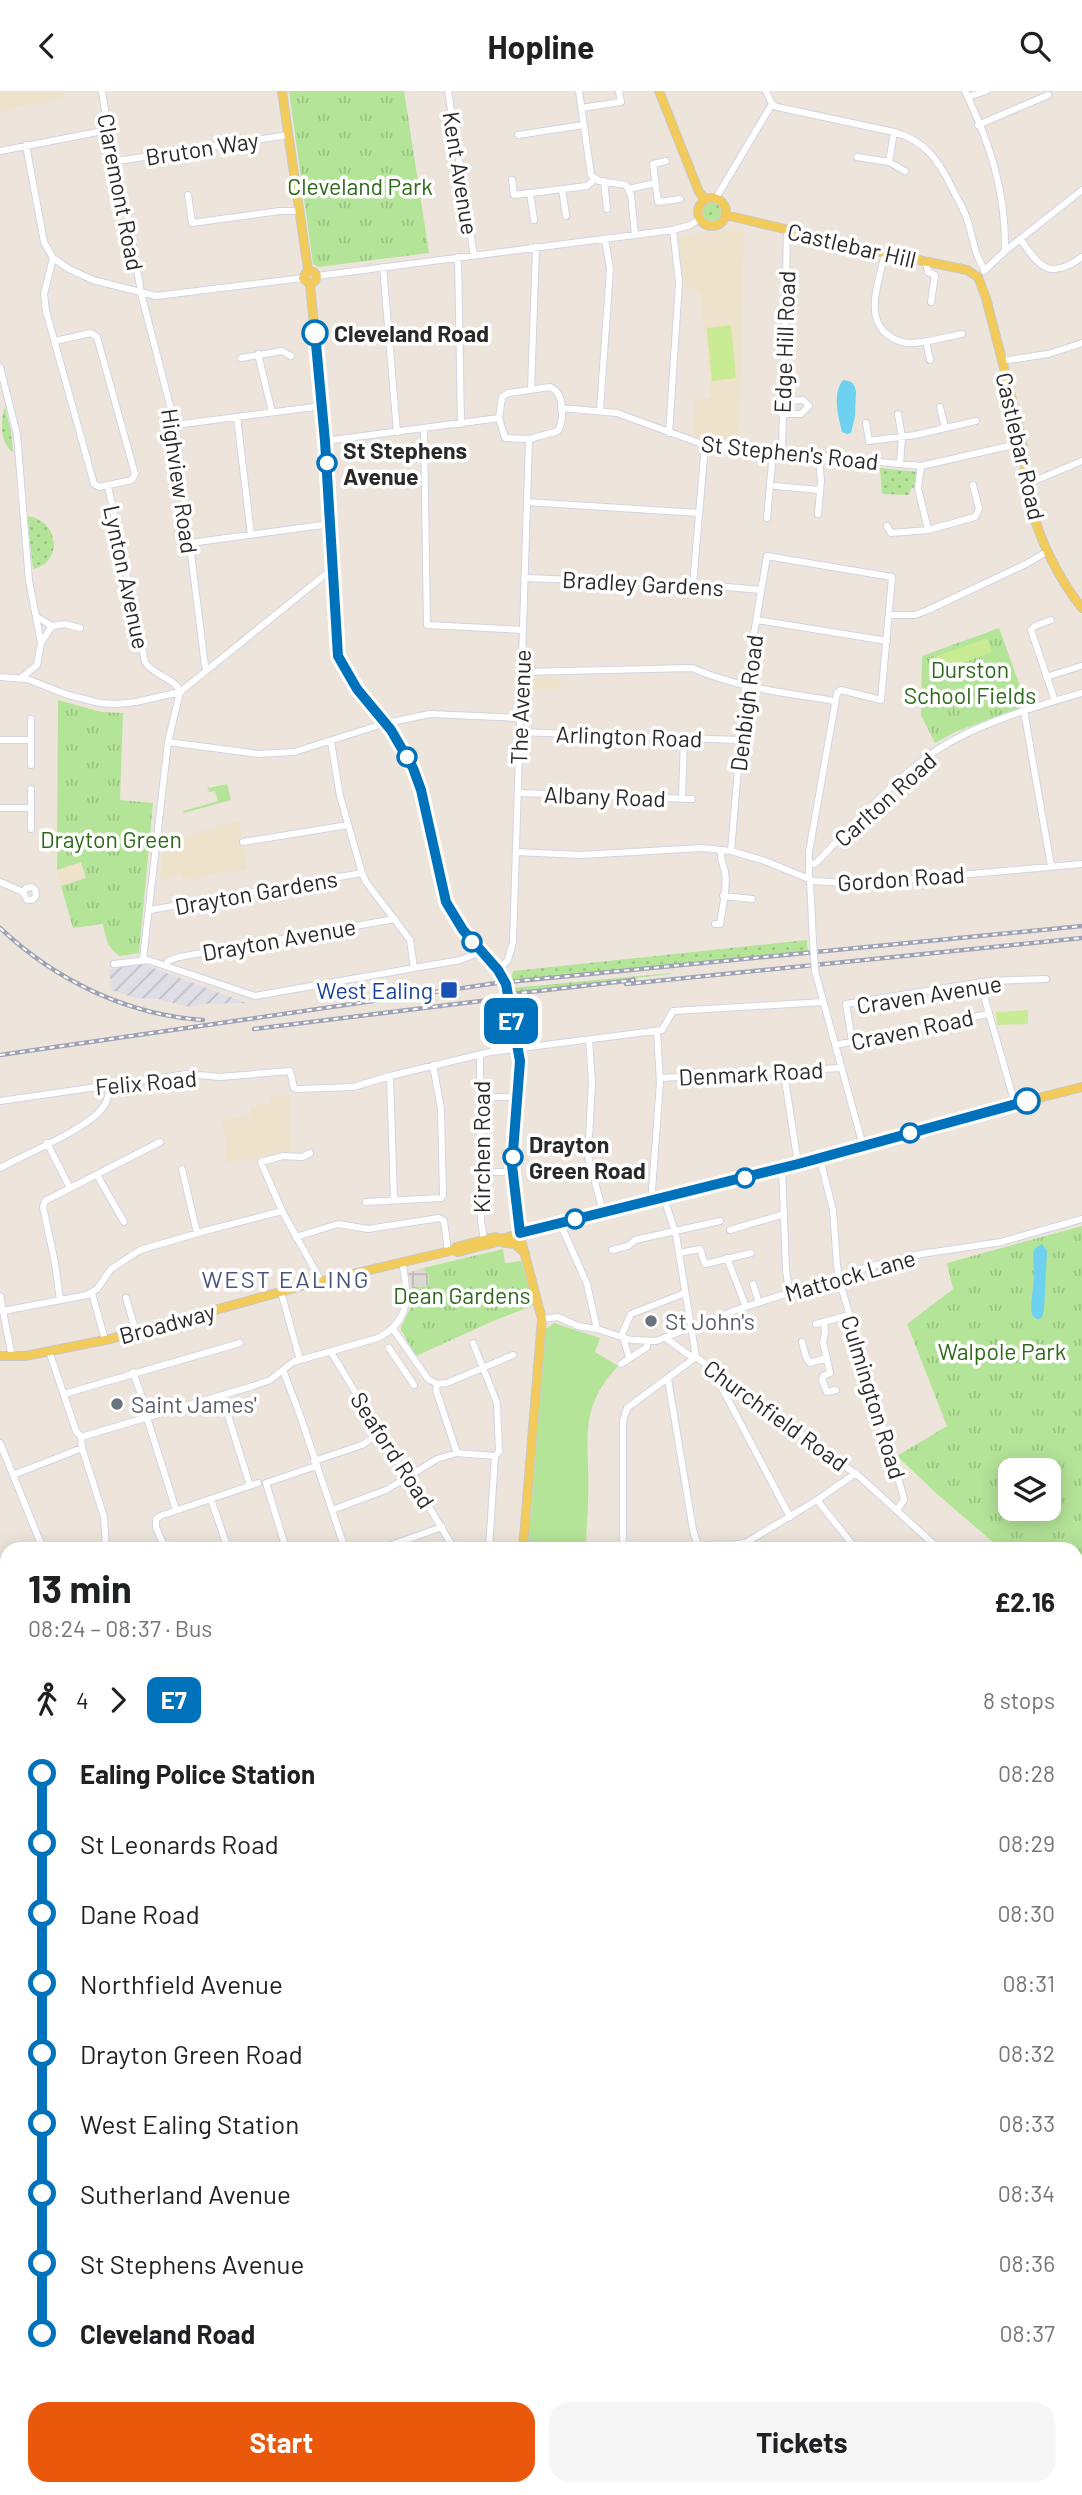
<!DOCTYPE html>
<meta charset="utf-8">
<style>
body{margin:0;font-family:Barlow,sans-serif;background:#f6f6f6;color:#202124;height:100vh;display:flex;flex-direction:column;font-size:26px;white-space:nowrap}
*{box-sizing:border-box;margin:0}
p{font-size:23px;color:#757577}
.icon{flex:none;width:38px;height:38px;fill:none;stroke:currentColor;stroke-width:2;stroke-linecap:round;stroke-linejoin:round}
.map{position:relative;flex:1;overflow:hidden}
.side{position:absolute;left:0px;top:1451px;width:1083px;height:954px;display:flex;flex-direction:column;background:#fff;border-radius:21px 21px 0 0;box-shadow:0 4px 18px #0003}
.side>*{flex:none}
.badge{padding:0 14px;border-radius:10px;font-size:24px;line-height:46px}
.controls{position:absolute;left:998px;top:1367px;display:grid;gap:14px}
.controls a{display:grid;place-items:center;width:63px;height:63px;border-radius:14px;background:#fff;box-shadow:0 4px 18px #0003;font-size:35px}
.map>.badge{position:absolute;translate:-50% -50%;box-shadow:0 0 0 4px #fff}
.legs{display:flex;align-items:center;gap:10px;height:77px;padding:0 28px;font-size:23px}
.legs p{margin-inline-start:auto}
.headline{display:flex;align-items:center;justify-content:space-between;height:119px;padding:0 28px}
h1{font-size:38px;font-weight:700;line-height:52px}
.action{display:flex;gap:14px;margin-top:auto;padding:14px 28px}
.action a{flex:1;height:80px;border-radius:21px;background:#ea580c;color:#fff;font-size:28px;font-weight:700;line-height:80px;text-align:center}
.action a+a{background:#f6f6f6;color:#202124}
ul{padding:0 28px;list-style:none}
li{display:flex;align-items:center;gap:24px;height:70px;font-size:26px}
li i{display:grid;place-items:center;width:10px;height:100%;margin:0 9px;background:currentColor}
li i::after{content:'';width:18px;height:18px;margin:-9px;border:5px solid;border-radius:50%;background:#fff}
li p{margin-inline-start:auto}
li:first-child i{background:linear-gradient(#0000 50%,currentColor 0)}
li:last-child i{background:linear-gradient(currentColor 50%,#0000 0)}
header{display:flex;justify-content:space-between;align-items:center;height:91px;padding:0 28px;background:#fff;font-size:32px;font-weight:700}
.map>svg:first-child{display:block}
.industrial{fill:url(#industrial-furrows)}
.education{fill:#eee2cb}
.grass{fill:url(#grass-dots)}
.park{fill:url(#park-tufts);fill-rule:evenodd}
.garden{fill:#b4e498}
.pitch{fill:#c8eb93}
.plaza{fill:url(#plaza-grid)}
.water{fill:#6ed1f0}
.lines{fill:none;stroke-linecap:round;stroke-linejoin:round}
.minor-casing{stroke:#d1d5e3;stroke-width:8}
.major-casing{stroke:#c8c8c8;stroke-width:10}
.minor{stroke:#fff;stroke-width:6}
.major{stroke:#f2cb5b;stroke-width:8}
.rail-casing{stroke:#9fa3b5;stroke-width:4.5}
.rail{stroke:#fff;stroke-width:2;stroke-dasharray:5;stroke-linecap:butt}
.minor-bridge-casing{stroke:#d1d5e3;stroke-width:8;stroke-linecap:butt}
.major-bridge-casing{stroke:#c8c8c8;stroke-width:10;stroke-linecap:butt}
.minor-bridge{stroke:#fff;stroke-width:6}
.major-bridge{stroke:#f2cb5b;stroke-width:8}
.line-1-casing{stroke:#fff;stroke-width:16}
.line-1{stroke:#0072bc;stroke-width:10}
.stop-1-dot{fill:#fff;stroke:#0072bc;stroke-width:3.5}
.transit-dot{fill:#1a4fb4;stroke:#fff;stroke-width:2.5}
.worship-dot{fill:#6b7280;stroke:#fff;stroke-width:2.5}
.labels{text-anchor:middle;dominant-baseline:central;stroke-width:7;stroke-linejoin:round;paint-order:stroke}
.street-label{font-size:23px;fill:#2a2a2a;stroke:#fff}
.park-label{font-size:23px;fill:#2c6919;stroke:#fff}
.stop-label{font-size:23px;font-weight:bold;fill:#2a2a2a;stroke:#fff;text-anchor:start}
.transit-label{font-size:23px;fill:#164399;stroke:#fff;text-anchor:end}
.worship-label{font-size:23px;fill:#5b616d;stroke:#fff;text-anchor:start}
.neighbourhood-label{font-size:24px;letter-spacing:2px;fill:#4a547c;stroke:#fff}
</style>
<header><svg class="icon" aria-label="back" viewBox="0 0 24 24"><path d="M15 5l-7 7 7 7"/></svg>Hopline<svg class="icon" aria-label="search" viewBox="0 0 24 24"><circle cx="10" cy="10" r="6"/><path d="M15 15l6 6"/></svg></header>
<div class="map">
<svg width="1082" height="2404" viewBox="0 0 1082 2404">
<defs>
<pattern id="industrial-furrows" width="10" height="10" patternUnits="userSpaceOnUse" patternTransform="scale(1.75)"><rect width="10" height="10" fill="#dfdde5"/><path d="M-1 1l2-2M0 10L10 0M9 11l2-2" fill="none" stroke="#c0bec5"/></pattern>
<pattern id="grass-dots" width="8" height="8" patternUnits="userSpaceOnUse" patternTransform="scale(1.75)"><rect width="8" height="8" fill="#b4e498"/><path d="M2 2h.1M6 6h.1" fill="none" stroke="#9bc483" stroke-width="1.8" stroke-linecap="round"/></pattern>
<pattern id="park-tufts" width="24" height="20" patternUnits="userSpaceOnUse" patternTransform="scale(1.75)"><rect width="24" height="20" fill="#b4e498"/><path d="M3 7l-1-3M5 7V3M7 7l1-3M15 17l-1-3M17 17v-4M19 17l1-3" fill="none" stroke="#9bc483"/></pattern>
<pattern id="plaza-grid" width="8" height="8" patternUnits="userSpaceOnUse" patternTransform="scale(1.75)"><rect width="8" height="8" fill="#ddd8d3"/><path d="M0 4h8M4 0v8" fill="none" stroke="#bebab5"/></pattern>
</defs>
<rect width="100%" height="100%" fill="#ede5dc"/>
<!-- industrial -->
<path class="industrial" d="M144,871L148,875L246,912L199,913L198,915L190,916L158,908L135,907L112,899L109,879Z"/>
<!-- education -->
<path class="education" d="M0,0H62L63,7L0,20Z
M739,138L744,139L739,352L693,345L695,307H710V288L700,200L684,198L679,146Z
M528,586H561L560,599H527Z
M239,729L247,778L183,789L182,783L160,788L164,753Z
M81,771L86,787L61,795L57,779Z
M289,1002L291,1061L227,1072L225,1058L227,1057L222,1028L250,1024L251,1016L272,1012L270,1005Z
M1082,2262V2353L1076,2356V2264Z"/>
<!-- grass -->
<path class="grass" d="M703 121a9 9 0 1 1 18 0a9 9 0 1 1-18 0Z
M5,316L11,341L13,361C0,354 0,329 5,316Z
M880,377L918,381L915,396L911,398L909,404L882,403Z
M27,425C59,429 64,471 33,478Z
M807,849L808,861L511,889L513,880Z
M671,882L670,883L512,901V897Z"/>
<!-- park -->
<path class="park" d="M289,0H404L429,162L318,176L313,173Z
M999,537L1027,614L955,641L935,652L921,624L922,565Z
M58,609L101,621L123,622L120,709L153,712L139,862L120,865C107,857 106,847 103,833L73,837L61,795L86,787L81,771L57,779Z
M1082,1135V1512L1076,1515V1458H1001L936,1402L897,1365L947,1335L907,1233L953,1198L947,1172ZM1010,1379H1048V1418H1010Z
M503,1158L505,1172L521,1170L534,1214L491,1231L416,1265L401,1239V1236L412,1214V1198L428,1194L429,1185L423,1177Z
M1082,1523V1611L1076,1600V1526Z
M1076,1614L1082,1623V1780L1076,1782Z
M580,2398H731L735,2404H570Z"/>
<!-- garden -->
<path class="garden" d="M227,693L231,709L184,722L183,720L218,710L215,700L209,701L207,694L209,697Z
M554,1232L600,1247L595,1261L618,1275C575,1321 591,1354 588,1409C588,1425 586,1441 586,1458H528L546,1238Z"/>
<!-- pitch -->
<path class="pitch" d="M731,234L736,287L712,290L707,237Z
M987,547L992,561L965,571L962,563L964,571L937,581L932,567Z
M1028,919V933L997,934L996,921Z
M1077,1646L1082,1657V1693L1076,1696Z
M1082,1734V1771L1076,1773V1737Z"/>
<!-- plaza -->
<path class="plaza" d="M423,1177L429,1185L428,1194L412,1198L408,1182Z"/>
<!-- water -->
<path class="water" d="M843,289C851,290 854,291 856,300L855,325L851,342L847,343L842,341C838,324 832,303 843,289Z
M1042,1153L1047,1160L1044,1219L1042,1226L1038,1229L1032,1224C1030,1211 1033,1201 1034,1188C1035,1178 1032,1168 1034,1158Z"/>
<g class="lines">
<!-- minor casing -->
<g class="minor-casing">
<path id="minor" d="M102,0L108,39L129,130L141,202L175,334L205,575L207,579
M448,0L474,165
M579,0L591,84L599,90L626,94L631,104L635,144
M766,0L772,13L777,16L894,41C926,50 939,70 953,99C958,109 964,118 967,128C973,146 974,164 985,179
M965,0C990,53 1006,100 1005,160
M968,6L986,0
M581,17L621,11L619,1
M978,34L1048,4
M518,44L583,34
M26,54L44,151L53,167L69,178L93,189L156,205L303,187
M0,60L108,39
M857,66L889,71L905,80
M117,70L288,44
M666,70L653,73L658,111L680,108
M889,71L894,41
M512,89L514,104L587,95L595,88
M604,90L607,118
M562,98L566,125
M629,98L655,92
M530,102L534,129
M188,104L192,132L280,120H300
M716,107L772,13
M1020,148C1040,176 1049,190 1082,166
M885,162C880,188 863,226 888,244C896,250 903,253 913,252C929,251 946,246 962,243
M458,166L461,333
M53,167L44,203L46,220L94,393L99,396L132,389L135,383L97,246L91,242L55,250
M926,171L928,181L935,184L931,211
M383,176L397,341
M984,180L1005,160L1082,99
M317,185L673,139L690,134L700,128
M926,250L930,269
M258,263L272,321
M241,267L282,260L291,265
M1002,270L1048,263L1082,252
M0,276L17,344L29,490L41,552L37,574L21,587
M550,296C565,302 564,328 558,340L529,348L505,347L499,327L502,306L508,302Z
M531,299L536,156
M940,316L945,337
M561,317L617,322L705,354L921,375L1022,352
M600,319L610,178L605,148
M782,323H801L809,315L803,309L783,310
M898,323L902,346L900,373
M237,326L251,444
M866,332L869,350L915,344L976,330
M175,334L322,315
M424,338L427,534L523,539
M669,342L679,191L673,139
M325,350L499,327
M782,362L787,140
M921,375L918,397L928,439
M1027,393L1082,370
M108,395L145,571C154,585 173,586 181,601
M776,395L819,399
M527,411L699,422
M818,423L821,390L819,365
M767,427L773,361
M887,435L891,442L928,439L975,426L979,418L973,394
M190,452L330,433
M524,487L693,493L761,499
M693,493L705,354
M889,524H915L928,519L1026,473L1048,460
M37,526L52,535L65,533L80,537
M757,529L887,550
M1051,529L1035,535L1031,539L1055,610
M41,552L52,535
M522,581L692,577C738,597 786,602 835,610
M0,586L27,588L68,604L100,612L116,613L136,611L180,601L326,483L333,482
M1046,586L1081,575
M1024,620L1051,775
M519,641L740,649
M0,649H31
M168,651L259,663L294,661L386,632L430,623L520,627
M331,651L340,705L362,782L366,791L410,849L414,877
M31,674V628
M518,702L692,708
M682,707L684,647
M0,717H31
M31,738V698
M243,751L348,734
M731,760L745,596L767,465L892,486L881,609L841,599L837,602L809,761V788
M516,761L581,764L702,757L731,760L765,770L814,790L858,793L1082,773
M809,774L816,772C854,733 892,690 937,659C976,633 1037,615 1082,602
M810,789L813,851
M0,791L23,801L27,809H32L36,805L35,799L32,796L26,797L23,801
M723,805L752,808
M150,819L362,782
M715,833H720C722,818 728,796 725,781C723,773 720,769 721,759
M143,868L168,651L180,601
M114,873L148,869L255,905L460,869L481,861
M166,874L168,870L179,866L395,828
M498,879L508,869L513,851L529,348
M815,880L863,1055
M980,891L1015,1013
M589,949L592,991L588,1065L603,1121
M852,950L846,913L989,890L1046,888
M835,954L988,923
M492,960L504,951L512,936
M480,964L481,1129L484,1149
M784,982L798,1073
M390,985L394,1109
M660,987L841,977
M481,1006H518
M0,1010L187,983L220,986L290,980L294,997L297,998L353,996L390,985L490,961L662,939L673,920L823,911
M47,1052L70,1097
M310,1062L302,1066L283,1065L261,1071L282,1120L321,1190
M820,1068L833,1119L837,1174L841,1195L903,1404L904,1409L897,1419
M0,1077C25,1063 88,1038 103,1016C108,1010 109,1003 109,996
M782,1077L786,1178L789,1201
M182,1078L197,1142
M481,1081H512
M97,1084L124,1131
M664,1107L676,1144L696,1266
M654,1109L652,1099L660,992L657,940
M366,1111L441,1107L443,1104L441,1018L433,974
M560,1132L587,1193L597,1238
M730,1139L784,1123
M296,1146L338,1133L368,1138L439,1127L444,1130L448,1160
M612,1159L628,1155L635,1149L720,1130
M679,1162L700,1158L705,1173L751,1162
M727,1167L746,1216
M753,1193L759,1212
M281,1201L300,1269
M92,1202L105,1249
M0,1205L12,1266
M126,1207L136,1241
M60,1209L55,1172L43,1116L45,1110L160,1051
M3,1220L87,1204L97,1198L111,1178L140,1159L205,1140L282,1120
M542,1228L558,1226L578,1235L597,1238L631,1249L656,1250L736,1219L861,1178L921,1163L1001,1151L1082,1128
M824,1231L825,1242L823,1251L830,1282L823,1285L822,1289L827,1301L836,1299
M816,1233L849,1224
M393,1238L428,1288L437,1293L447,1292L513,1264
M667,1248L689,1264L696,1266L860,1386L939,1458
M802,1251L806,1266L810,1272L827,1267
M389,1257L414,1294
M49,1260L76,1340L81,1346L82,1357L104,1426L106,1458
M331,1261L398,1372L425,1409L454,1458
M629,1266L622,1243L631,1223L685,1202
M621,1273L647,1256V1251
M283,1279L301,1327L345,1458
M133,1281L146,1317L151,1316
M722,1286V1297L790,1426
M668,1288L693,1439L699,1458
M437,1293L436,1299L457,1362
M64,1303L240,1252
M222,1305L250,1395
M147,1327L176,1419
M81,1346L253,1295L270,1289L293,1271L378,1247C411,1230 409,1204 402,1171
M0,1352L43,1458
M314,1370L362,1354L380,1342
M13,1384L82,1357
M211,1408L228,1458
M817,1409L856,1458
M332,1419L386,1399L437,1368L457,1362L495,1365L499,1361L497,1312L473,1252
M165,1458L156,1436V1428L160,1425L258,1392
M286,1458L266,1392L316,1375
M380,1458L442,1436
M489,1458L495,1365
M623,1458V1330L627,1317L696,1266
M696,1458C713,1449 730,1457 747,1451L817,1409L856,1382
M1076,1521L1082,1519
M0,1566L7,1563
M1076,1609L1082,1618
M0,1725L7,1721
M0,1791L7,1788
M1076,1812L1082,1809
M0,1850L7,1846
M0,1861L7,1873
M1076,1877L1082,1889
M1076,1927L1082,1924
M0,1949L7,1953
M0,1970L7,1965
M0,2017L7,2028
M1076,2045L1082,2043
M1076,2066L1082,2085
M0,2120L7,2117
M1076,2158L1082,2156
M1076,2257L1082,2256
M0,2302L7,2316
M0,2327L7,2323
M1076,2390L1082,2393
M50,2398L53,2404
M223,2398L226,2404
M1040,2398L1044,2404
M269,2404L276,2398
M316,2404L323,2398
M806,2404L816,2398"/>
</g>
<!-- major casing -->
<g class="major-casing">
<path id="major" d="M282,0L308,179L303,187L310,193L325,350L335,545C336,553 336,563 340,571C357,609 394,635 412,676C432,719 429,768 446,811C458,841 486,860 503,887
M659,0L699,101L705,108
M698 121a14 14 0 1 1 28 0a14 14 0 1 1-28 0Z
M726,124L885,162L967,179L978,186L986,207C998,255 1012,304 1022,353C1026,372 1026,392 1030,411C1039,448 1058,487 1082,517
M308,179L314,181L317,185L315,190L310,193
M510,927L520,970L513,1087L521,1149L542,1228L523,1458
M500,1151L515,1153L525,1162
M454,1159L458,1161L497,1151L500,1148
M0,1265H25L110,1248L302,1195L454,1159L456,1156L495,1146L500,1148L820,1068L975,1023L1082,996
M0,2145L7,2158
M1076,2363L1082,2360
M126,2398L129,2404
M896,2398L899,2404
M1007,2404L1016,2398"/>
</g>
<!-- minor -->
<use href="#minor" class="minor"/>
<!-- major -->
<use href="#major" class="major"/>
<!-- rail casing -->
<g class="rail-casing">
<path id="rail" d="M0,837C55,889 127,924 203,929
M626,893L1082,847
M512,903L634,889
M254,938L497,908
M0,964L497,892L1082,835
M1076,2114L1082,2112
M359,2404L369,2398"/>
</g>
<!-- rail -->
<use href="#rail" class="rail"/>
<!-- minor-bridge casing -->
<g class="minor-bridge-casing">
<path id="minor-bridge" d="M813,851L815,880"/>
</g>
<!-- major-bridge casing -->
<g class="major-bridge-casing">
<path id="major-bridge" d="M503,887L510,927"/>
</g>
<!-- minor-bridge -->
<use href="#minor-bridge" class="minor-bridge"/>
<!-- major-bridge -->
<use href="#major-bridge" class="major-bridge"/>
</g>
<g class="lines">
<!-- line-1 casing -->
<g class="line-1-casing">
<path id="line-1" d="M315,242L325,350L338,565L357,598L391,639L413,677L421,699L446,811L463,839L498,879L506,893L520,970L512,1074L520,1142L798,1073L1027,1010"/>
</g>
<!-- line-1 -->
<use href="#line-1" class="line-1"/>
</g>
<!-- markers -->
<g class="stop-1-dot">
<circle cx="315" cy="242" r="12"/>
<circle cx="327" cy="372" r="9"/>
<circle cx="407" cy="666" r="9"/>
<circle cx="472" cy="851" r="9"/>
<circle cx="1027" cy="1010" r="12"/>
<circle cx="910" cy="1042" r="9"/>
<circle cx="513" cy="1066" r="9"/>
<circle cx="745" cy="1087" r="9"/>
<circle cx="575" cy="1128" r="9"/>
</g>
<rect class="transit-dot" x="440" y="890" width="18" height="18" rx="3.5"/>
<g class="worship-dot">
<circle cx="651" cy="1230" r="7"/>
<circle cx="117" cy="1313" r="7"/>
</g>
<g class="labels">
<!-- street labels -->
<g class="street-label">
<text transform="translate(202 57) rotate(-9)">Bruton Way</text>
<text transform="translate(461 82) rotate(81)">Kent Avenue</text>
<text transform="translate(121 101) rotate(79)">Claremont Road</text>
<text transform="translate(852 154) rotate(13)">Castlebar Hill</text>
<text transform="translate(784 251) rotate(-88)">Edge Hill Road</text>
<text transform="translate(1021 355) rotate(77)">Castlebar Road</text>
<text transform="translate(790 361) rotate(6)">St Stephen's Road</text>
<text transform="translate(180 390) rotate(82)">Highview Road</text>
<text transform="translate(127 486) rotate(78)">Lynton Avenue</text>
<text transform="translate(643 492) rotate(3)">Bradley Gardens</text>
<text transform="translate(746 612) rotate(-83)">Denbigh Road</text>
<text transform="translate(520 616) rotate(-88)">The Avenue</text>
<text transform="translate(629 645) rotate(2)">Arlington Road</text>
<text transform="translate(605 705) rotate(2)">Albany Road</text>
<text transform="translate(885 708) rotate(-42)">Carlton Road</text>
<text transform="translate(901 787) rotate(-4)">Gordon Road</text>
<text transform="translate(256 801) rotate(-10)">Drayton Gardens</text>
<text transform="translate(279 848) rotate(-10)">Drayton Avenue</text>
<text transform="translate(929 903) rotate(-9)">Craven Avenue</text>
<text transform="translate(912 938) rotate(-12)">Craven Road</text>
<text transform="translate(751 982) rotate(-3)">Denmark Road</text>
<text transform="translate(146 991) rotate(-5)">Felix Road</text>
<text transform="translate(481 1056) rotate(-90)">Kirchen Road</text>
<text transform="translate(850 1184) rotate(-16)">Mattock Lane</text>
<text transform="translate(167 1232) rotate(-15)">Broadway</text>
<text transform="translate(874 1306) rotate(73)">Culmington Road</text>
<text transform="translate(776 1324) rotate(36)">Churchfield Road</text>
<text transform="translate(393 1359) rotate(57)">Seaford Road</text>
</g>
<!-- park labels -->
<g class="park-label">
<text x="360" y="95">Cleveland Park</text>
<text x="970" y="578">Durston<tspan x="970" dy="26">School Fields</tspan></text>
<text x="111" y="748">Drayton Green</text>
<text x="462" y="1204">Dean Gardens</text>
<text x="1002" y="1260">Walpole Park</text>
</g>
<!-- stop labels -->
<g class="stop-label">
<text x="334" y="242">Cleveland Road</text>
<text x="343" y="359">St Stephens<tspan x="343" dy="26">Avenue</tspan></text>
<text x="529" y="1053">Drayton<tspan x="529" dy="26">Green Road</tspan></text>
</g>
<!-- transit labels -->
<g class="transit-label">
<text x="433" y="899">West Ealing</text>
</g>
<!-- worship labels -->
<g class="worship-label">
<text x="665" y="1230">St John's</text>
<text x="131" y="1313">Saint James'</text>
</g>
<!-- neighbourhood labels -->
<g class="neighbourhood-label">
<text x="286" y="1187">WEST EALING</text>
</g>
</g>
</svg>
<div class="controls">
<a><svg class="icon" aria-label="layers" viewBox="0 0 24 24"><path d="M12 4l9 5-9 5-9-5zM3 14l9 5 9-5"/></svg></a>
</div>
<b class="badge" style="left:511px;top:930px;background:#0072bc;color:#fff">E7</b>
<section class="side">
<div class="headline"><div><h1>13 min</h1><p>08:24 – 08:37 · Bus</p></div><b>£2.16</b></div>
<div class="legs"><svg class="icon" aria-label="walk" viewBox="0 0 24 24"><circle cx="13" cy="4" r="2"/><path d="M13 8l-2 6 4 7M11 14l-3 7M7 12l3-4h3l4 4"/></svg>4<svg class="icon" aria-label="forward" viewBox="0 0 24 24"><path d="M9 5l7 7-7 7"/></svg><b class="badge" style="background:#0072bc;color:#fff">E7</b><p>8 stops</p></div>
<ul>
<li><i style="color:#0072bc"></i><b>Ealing Police Station</b><p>08:28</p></li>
<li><i style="color:#0072bc"></i><span>St Leonards Road</span><p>08:29</p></li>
<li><i style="color:#0072bc"></i><span>Dane Road</span><p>08:30</p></li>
<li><i style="color:#0072bc"></i><span>Northfield Avenue</span><p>08:31</p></li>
<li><i style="color:#0072bc"></i><span>Drayton Green Road</span><p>08:32</p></li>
<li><i style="color:#0072bc"></i><span>West Ealing Station</span><p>08:33</p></li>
<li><i style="color:#0072bc"></i><span>Sutherland Avenue</span><p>08:34</p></li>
<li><i style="color:#0072bc"></i><span>St Stephens Avenue</span><p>08:36</p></li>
<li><i style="color:#0072bc"></i><b>Cleveland Road</b><p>08:37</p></li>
</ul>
<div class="action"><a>Start</a><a>Tickets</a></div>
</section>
</div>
